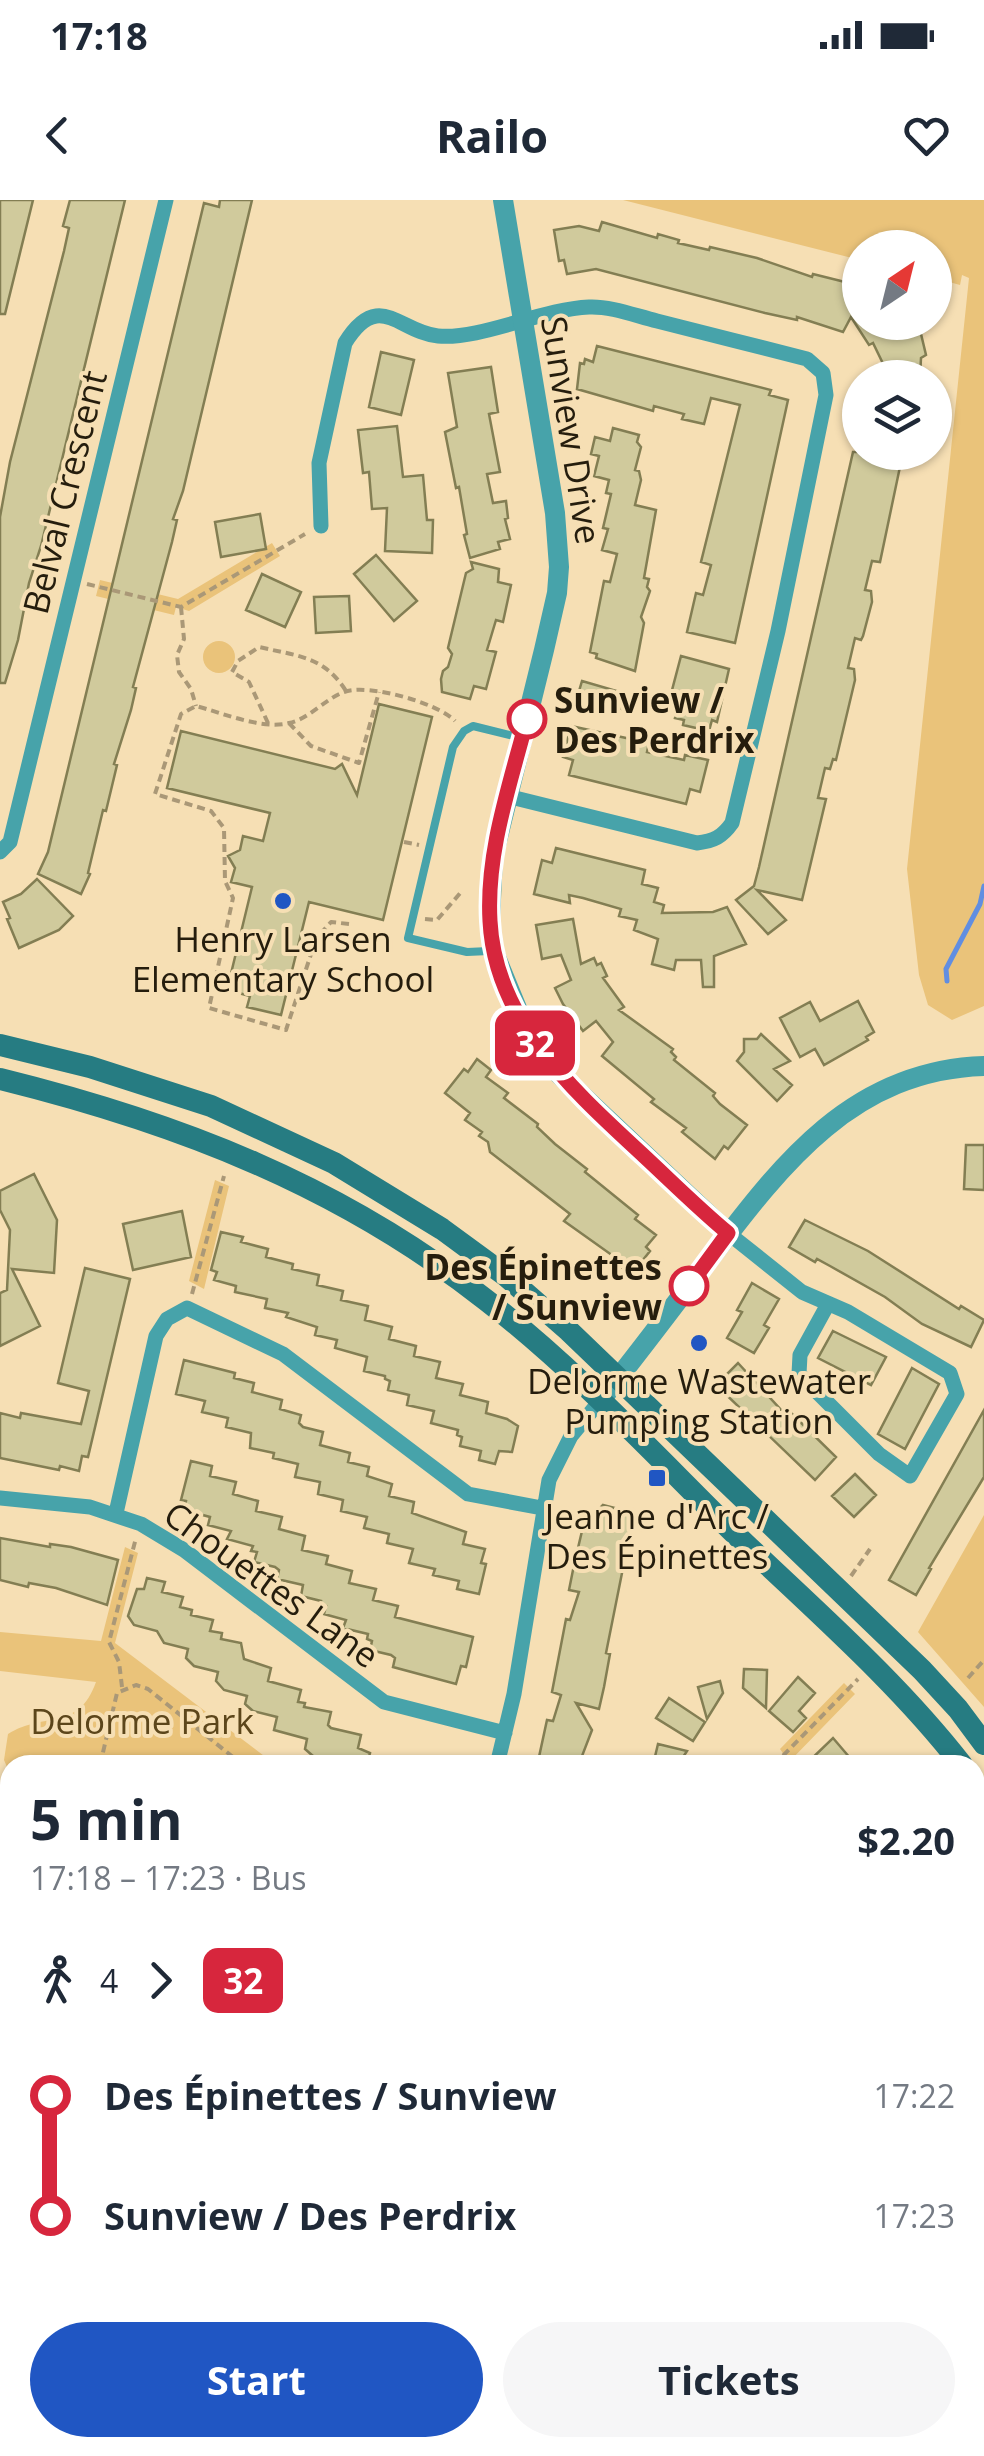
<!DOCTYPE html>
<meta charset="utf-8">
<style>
body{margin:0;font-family:"Open Sans",sans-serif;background:#f6f6f7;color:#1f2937;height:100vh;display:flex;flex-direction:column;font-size:38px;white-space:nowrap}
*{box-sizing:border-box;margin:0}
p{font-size:32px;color:#747a83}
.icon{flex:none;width:55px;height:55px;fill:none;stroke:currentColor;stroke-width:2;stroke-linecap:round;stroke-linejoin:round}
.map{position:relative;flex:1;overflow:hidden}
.side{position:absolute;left:0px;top:1555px;width:985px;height:702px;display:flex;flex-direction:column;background:#fff;border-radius:30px 30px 0 0;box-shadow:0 2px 8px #0004}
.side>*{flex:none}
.badge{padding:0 20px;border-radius:15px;font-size:35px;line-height:65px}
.needle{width:65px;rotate:35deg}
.controls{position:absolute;left:842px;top:30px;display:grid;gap:20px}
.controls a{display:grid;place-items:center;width:110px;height:110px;border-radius:50%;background:#fff;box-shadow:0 2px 8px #0004;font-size:50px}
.map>.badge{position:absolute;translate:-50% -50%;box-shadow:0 0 0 5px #fff}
.legs{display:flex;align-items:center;gap:15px;height:110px;padding:0 30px;font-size:32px}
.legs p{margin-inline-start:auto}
.head{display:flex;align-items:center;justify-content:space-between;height:170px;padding:0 30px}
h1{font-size:55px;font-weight:700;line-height:75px}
.primary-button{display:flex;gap:20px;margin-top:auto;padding:20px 30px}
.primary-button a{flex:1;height:115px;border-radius:60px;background:#2056c3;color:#fff;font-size:40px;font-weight:700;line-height:115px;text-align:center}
.primary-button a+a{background:#f6f6f7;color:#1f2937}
ul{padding:0 30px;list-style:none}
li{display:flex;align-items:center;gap:35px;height:120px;font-size:38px}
li i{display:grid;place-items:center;width:15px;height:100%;margin:0 12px;background:currentColor}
li i::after{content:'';width:25px;height:25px;margin:-12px;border:8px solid;border-radius:50%;background:#fff}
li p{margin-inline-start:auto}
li:first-child i{background:linear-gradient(#0000 50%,currentColor 0)}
li:last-child i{background:linear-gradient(currentColor 50%,#0000 0)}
.status{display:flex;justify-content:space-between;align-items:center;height:70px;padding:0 50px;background:#fff;direction:ltr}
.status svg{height:28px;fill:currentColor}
header{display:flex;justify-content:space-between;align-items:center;height:130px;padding:0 30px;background:#fff;font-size:45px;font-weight:700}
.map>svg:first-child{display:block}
.green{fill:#eac37a}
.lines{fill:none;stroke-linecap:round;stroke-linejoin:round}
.stream{stroke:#618ee1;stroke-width:5}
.building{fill:#d0ca9c;stroke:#837e53;stroke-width:2.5}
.path{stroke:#aa9877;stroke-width:4;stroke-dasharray:8 5;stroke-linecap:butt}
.service{stroke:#47a3aa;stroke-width:8}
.minor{stroke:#47a3aa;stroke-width:15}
.tertiary{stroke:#47a3aa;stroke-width:20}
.secondary{stroke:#267c82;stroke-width:22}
.line-1-casing{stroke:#fff;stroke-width:22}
.line-1{stroke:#d7263d;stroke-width:15}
.stop-1-dot{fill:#fff;stroke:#d7263d;stroke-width:5}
.poi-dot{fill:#2056c3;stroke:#f6dfb4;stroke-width:4}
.labels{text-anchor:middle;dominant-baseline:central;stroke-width:8;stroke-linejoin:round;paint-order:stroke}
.street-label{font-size:35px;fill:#251d0d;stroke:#f6dfb4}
.stop-label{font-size:35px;font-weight:bold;fill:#251d0d;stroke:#f6dfb4;text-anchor:start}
.poi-label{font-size:35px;fill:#251d0d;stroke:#f6dfb4}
.park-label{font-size:35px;fill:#5c461b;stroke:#f6dfb4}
</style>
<div class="status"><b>17:18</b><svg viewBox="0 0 49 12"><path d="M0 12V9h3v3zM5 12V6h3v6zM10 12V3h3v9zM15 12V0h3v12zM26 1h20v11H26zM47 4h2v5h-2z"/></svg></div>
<header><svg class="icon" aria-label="back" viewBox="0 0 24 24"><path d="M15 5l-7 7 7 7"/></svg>Railo<svg class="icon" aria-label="heart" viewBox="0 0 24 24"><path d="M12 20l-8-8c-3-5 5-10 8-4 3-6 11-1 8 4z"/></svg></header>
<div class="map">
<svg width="984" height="2256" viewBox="0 0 984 2256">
<rect width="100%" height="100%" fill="#f6dfb4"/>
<!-- green -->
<path class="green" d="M623,0H984V806L952,820L928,805L919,775L907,669L969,78L962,75L960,85L935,78V48H860V60Z
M272,343L280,356L189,411L176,407L174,415L96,396L100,380L178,399Z
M203 457a16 16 0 1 1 32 0a16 16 0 1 1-32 0Z
M215,980L229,986L204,1089L189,1081Z
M984,1315V1507L918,1432Z
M125,1347L138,1353L115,1443L276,1565H10V1574L4,1560L8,1534C45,1511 78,1532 96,1482L0,1471V1432L101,1441Z
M844,1483L855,1494L789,1562L780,1549Z
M10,1578V1805L0,1807V1584Z
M10,1811V1878L0,1918V1852Z"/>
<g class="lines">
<!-- stream -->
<path class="stream" d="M947,781L946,769L980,704L984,686"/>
</g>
<!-- building -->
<path class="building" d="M0,0H33L5,114H0Z
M70,0H125L41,346L29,383L18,440L5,483H0V317L10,262L64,51L69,28L63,26Z
M220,0H252L183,291L173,319L177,320L172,342L133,487L136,488L131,510L114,564L117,565L106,611L103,610L88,673L90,674L81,694L38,674L48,652L204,3L219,7Z
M602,22L657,38L658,34L679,40L678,43L709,50L710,47L757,58L812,77L813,74L849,83L860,62V122H885L921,134L926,155L921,158L920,178H890L873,143L869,145L851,117L843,132L797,117V120L765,113L596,69L567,74L564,60L559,61L554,30L579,26L599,31Z
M597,146L771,190L769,195L788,200L735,443L687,432L696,393L703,395L711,365L701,362L740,205L711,198L704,224L682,219L684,214L654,206L653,211L577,189L580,163L584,164L585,159L593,162Z
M381,152L414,160L401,215L369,207Z
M491,167L498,212L489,214L500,272L487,274L493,303L506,301L508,318L505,319L510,339L498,342L500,349L470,358L464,335L467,334L459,287L456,288L445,232L457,227L448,173Z
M397,226L403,277L423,275L427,320H433L432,353L385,351L387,308L372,309L369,272L363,273L358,230Z
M613,228L639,235L637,242L641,247L635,270L639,271L641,280L635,305L656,310L644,378L649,379L647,387L650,391L641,417L644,423L635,471L596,458L597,454L590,452L604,381L610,382L617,354L602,350L608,329L603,328L611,294L606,293L609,280L594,276L599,256L591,254L595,237L610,241Z
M853,252H898L896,261L901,262L880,362L872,361L865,390L871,391L872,402L863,436L861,440L855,438L848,468L854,469L855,480L836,560L833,559L830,569L825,568L818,598L826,599L802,700L757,690L786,720L768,734L736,700L754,686L759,667Z
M260,314L266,349L221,357L215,322Z
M376,355L417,401L394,421L354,374Z
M471,362L499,369L498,382L511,385L503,422L496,420L487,450L496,452L486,489L474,486L470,499L442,492L441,479L443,471L448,467L452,454L448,448L466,373L473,369Z
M262,374L301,392L285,427L246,410Z
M349,396L351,431L316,433L314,397Z
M681,456L729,469L717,522L712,520L709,531L683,525L684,520L675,518L681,497L671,494Z
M582,481L627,494L622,509L577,498Z
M379,504L432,517L383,720L309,702L281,815L247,807L250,796L227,790L252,687L231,682L235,668L228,656L240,650L243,636L263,641L270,613L167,588L181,531L335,569L342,564L357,595Z
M571,526L649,543L647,552L684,560L685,555L708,560L700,592L690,589L686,604L569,575L573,560L563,557Z
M556,648L645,670L642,684L658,688L654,702L664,705L662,713L713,712L727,707L746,744L714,756V787H703L701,760H676L674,770L652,764L658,739L634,730L637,720L619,716L621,709L583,698L569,695L570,703L534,694L542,660L552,663Z
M37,679L73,716L59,730L19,748L7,719L10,718L3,702L21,694Z
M573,719L581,764L594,758L597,765L601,763L607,776L603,778L624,807L619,810L673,849L671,852L676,857L674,860L715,893L713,896L720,904L747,925L728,949L724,946L715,959L682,932L686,928L651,902L654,899L602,856L613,842L596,821L583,831L563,804L555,788L571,780L561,755L542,759L536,725Z
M858,801L874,832L866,837L868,840L824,865L815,849L800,857L780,818L810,802L820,821Z
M761,834L790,861L774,869L792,885L777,901L737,861L744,852V839H757Z
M477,859L491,870L486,877L508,893L504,898L538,924L537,927L555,944L587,969L585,972L638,1015L635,1019L656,1035L646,1047L650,1051L631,1075L614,1061L616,1058L564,1021L570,1014L490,952L488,942L479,936L482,932L465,920L470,913L445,893L464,869L468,872Z
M966,945H984V990L964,989Z
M34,974L57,1020L54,1073L12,1069L40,1126L0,1146V1093L7,1090L10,1030L0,1010V991Z
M182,1011L191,1057L133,1070L123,1024Z
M805,1020L868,1051L959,1109L961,1106L984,1120L971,1147L922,1124L885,1097L830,1066L817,1059L815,1062L789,1047Z
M221,1032L243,1037L241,1042L268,1049L266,1057L293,1064L292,1069L319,1075L317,1085L343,1091L341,1100L368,1106L365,1120L392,1127L389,1139L416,1146L414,1156L440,1162L436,1178L463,1184L460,1195L488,1202L486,1213L507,1219L518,1226L512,1252L499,1251L495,1264L479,1260L481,1251L460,1246L462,1237L457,1235L458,1230L431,1223L434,1211L407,1205L409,1195L388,1190L390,1181L385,1179V1176L364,1171L367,1157L335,1148L337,1140L315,1135L317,1127L286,1117L288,1113L265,1108L267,1099L235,1092L236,1086L214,1080L217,1072L211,1070Z
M85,1068L130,1079L88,1257L82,1256L79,1271L60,1266L59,1270L0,1258V1213L20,1218L21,1213L81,1224L89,1191L58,1183Z
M752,1083L779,1099L764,1125L769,1128L754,1153L727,1138L742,1112L737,1110Z
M833,1131L886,1157L871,1185L818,1158Z
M184,1160L235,1173L234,1178L254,1183L252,1192L282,1200L280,1209L301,1215L299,1223L303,1227L323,1232L320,1245L350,1253L348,1262L369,1267L367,1276L392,1284L389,1296L414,1302L412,1313L466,1332L463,1344L485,1349L481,1363L486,1364L479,1394L457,1389L459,1381L433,1375L435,1369L409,1363L413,1349L387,1343L389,1334L364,1328L367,1317L341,1311L343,1300L318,1294L320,1282L295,1277L298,1264L273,1258L274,1253L250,1248L251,1233L226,1227L228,1218L202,1212L205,1201L176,1194Z
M738,1163L784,1213L788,1210L836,1257L815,1280L716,1185Z
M912,1168L939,1184L905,1249L878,1234Z
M984,1210V1277L929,1368L931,1369L916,1395L889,1380Z
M191,1261L212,1266L210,1276L236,1282L233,1294L258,1301L256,1311L282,1317L279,1329L305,1336L302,1350L328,1356L326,1364L352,1371L349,1383L376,1389L373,1400L398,1406L395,1417L473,1437L466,1467L461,1466L456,1484L393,1467L395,1458L391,1455L370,1450L372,1441L367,1439L368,1434L343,1428L346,1420L324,1414L326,1406L320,1405L321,1401L301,1396L303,1385L277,1379L279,1370L275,1367L254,1362L257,1352L251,1351L253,1346L227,1339L231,1331L208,1325L210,1317L184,1310L186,1301L181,1300Z
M855,1274L876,1295L854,1317L832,1296Z
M603,1305L634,1313L606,1453L610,1454L604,1487L599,1509L576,1503L592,1530L582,1556L588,1565H551V1561L539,1557L547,1520L553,1521L561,1495L552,1492L566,1419L570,1420L579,1392L569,1390L574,1365L586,1314L592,1316Z
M0,1338L50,1347V1344L71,1347L118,1360L107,1405L56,1388L29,1383L28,1387L0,1380Z
M147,1378L165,1382L162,1392L183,1397L180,1407L192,1410L191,1415L213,1420L210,1431L222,1433L221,1439L241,1443L244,1459L271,1468L268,1481L301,1490L298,1502L305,1503L304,1507L331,1512L328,1525L331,1528L361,1535L358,1548L370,1553L367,1565H337V1562L313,1556L305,1549L307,1539L274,1530L277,1517L253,1511L245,1504L247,1496L224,1490L216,1481L218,1472L194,1466L186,1458L188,1449L164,1443L157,1431L134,1425L128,1416L137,1389H144Z
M744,1469L767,1470L766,1508L743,1488Z
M798,1477L815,1493L799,1511L806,1518L793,1532L769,1511Z
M720,1481L723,1493L707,1519L698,1487Z
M669,1498L705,1522L693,1541L656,1518Z
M833,1538L856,1565H805Z
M658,1544L687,1551L678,1565H653Z"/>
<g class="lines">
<!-- path -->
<path class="path" d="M87,384L181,407L305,334
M181,407L184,439L177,455L179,472L191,489L196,506
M268,523L249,482L232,472L238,461L259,447C297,456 324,456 346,491
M289,523L311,546L359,563L379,492
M404,642L419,645
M425,719L437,720L462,691
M349,724L331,722L316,739L286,830L209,808L233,698L225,681L224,628L211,611L155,594L181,514L196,506C223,513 262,530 289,523C309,519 325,499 344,492C368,483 438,503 455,521
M192,1094L224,976
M851,1376L870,1349
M968,1478L984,1460
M122,1487L119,1462L109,1442L136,1338
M100,1565L117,1493L136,1485L148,1489L243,1565
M774,1565L858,1479"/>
<!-- service -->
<path class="service" d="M489,751L467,752L408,738L453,547L464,531L473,526L522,538"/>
<!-- minor -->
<path class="minor" d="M321,326L319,263L345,143C379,88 400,133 438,136C480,140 542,109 589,107C611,106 636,116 657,121C707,134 757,146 807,159L823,173L826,195L778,431L732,623C722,637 714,641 697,643L507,596
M0,652L10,642L166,0
M728,1033L802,1092L848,1112L950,1173L957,1194L910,1276L879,1254L799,1174L800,1155L828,1104
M0,1298L90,1307L141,1324L184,1350L384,1502L505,1533
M116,1313L156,1136L167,1119L187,1108L283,1154L468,1294L542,1308
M497,1565L514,1494L549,1280L571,1236L600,1201
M7,1951L10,1937
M975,2088L984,2091
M0,2172L10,2173
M331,2256L333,2248
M562,2256L564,2248
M680,2256L682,2248
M858,2256L860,2248"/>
<!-- tertiary -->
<path class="tertiary" d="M503,0L555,313L559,367L557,393L544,450L493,657L490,720L493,750L523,823L556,871L728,1033
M600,1201C637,1155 672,1108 708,1061C781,965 852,870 984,866"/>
<!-- secondary -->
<path class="secondary" d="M0,845L90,867L211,906L334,963L442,1029L506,1076L569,1131L922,1470L958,1509L984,1544
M0,879C178,923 339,985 486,1100C575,1169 653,1253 734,1333C811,1407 896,1480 962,1565
M975,1585L984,1600
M975,2236L984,2200"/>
</g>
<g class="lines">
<!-- line-1 casing -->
<g class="line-1-casing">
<path id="line-1" d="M527,519C510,585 486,652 490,721C495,822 575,892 644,956C672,982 699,1009 728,1033L689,1086"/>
</g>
<!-- line-1 -->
<use href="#line-1" class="line-1"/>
</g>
<!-- markers -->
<g class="stop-1-dot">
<circle cx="527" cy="519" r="18"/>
<circle cx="689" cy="1086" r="18"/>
</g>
<g class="poi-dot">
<circle cx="283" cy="701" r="10"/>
<circle cx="699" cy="1143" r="10"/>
<rect x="647" y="1268" width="20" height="20" rx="5"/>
</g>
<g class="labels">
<!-- street labels -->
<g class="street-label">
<text transform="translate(572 230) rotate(81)">Sunview Drive</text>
<text transform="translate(64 292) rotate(-76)">Belval Crescent</text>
<text transform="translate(272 1384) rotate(36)">Chouettes Lane</text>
</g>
<!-- stop labels -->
<g class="stop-label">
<text x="554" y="499">Sunview /<tspan x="554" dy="40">Des Perdrix</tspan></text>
<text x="662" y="1066" text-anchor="end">Des Épinettes<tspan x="662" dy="40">/ Sunview</tspan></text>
</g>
<!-- poi labels -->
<g class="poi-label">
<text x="283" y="738">Henry Larsen<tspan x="283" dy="40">Elementary School</tspan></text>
<text x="699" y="1180">Delorme Wastewater<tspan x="699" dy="40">Pumping Station</tspan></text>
<text x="657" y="1315">Jeanne d'Arc /<tspan x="657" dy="40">Des Épinettes</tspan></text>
</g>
<!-- park labels -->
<g class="park-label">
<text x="142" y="1520">Delorme Park</text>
</g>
</g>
</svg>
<div class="controls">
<a><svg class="needle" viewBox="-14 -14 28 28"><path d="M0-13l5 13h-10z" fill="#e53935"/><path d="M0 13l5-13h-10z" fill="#747a83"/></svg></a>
<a><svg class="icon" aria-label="layers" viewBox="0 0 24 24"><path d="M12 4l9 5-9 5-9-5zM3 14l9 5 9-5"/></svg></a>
</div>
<b class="badge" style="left:535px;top:843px;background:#d7263d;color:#fff">32</b>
<section class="side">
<div class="head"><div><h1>5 min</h1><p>17:18 – 17:23 · Bus</p></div><b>$2.20</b></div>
<div class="legs"><svg class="icon" aria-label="walk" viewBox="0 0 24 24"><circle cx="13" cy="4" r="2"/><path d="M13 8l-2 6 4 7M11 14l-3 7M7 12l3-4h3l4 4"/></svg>4<svg class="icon" aria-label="forward" viewBox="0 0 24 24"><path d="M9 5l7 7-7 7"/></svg><b class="badge" style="background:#d7263d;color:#fff">32</b></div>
<ul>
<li><i style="color:#d7263d"></i><b>Des Épinettes / Sunview</b><p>17:22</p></li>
<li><i style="color:#d7263d"></i><b>Sunview / Des Perdrix</b><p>17:23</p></li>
</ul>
<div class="primary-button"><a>Start</a><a>Tickets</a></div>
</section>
</div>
